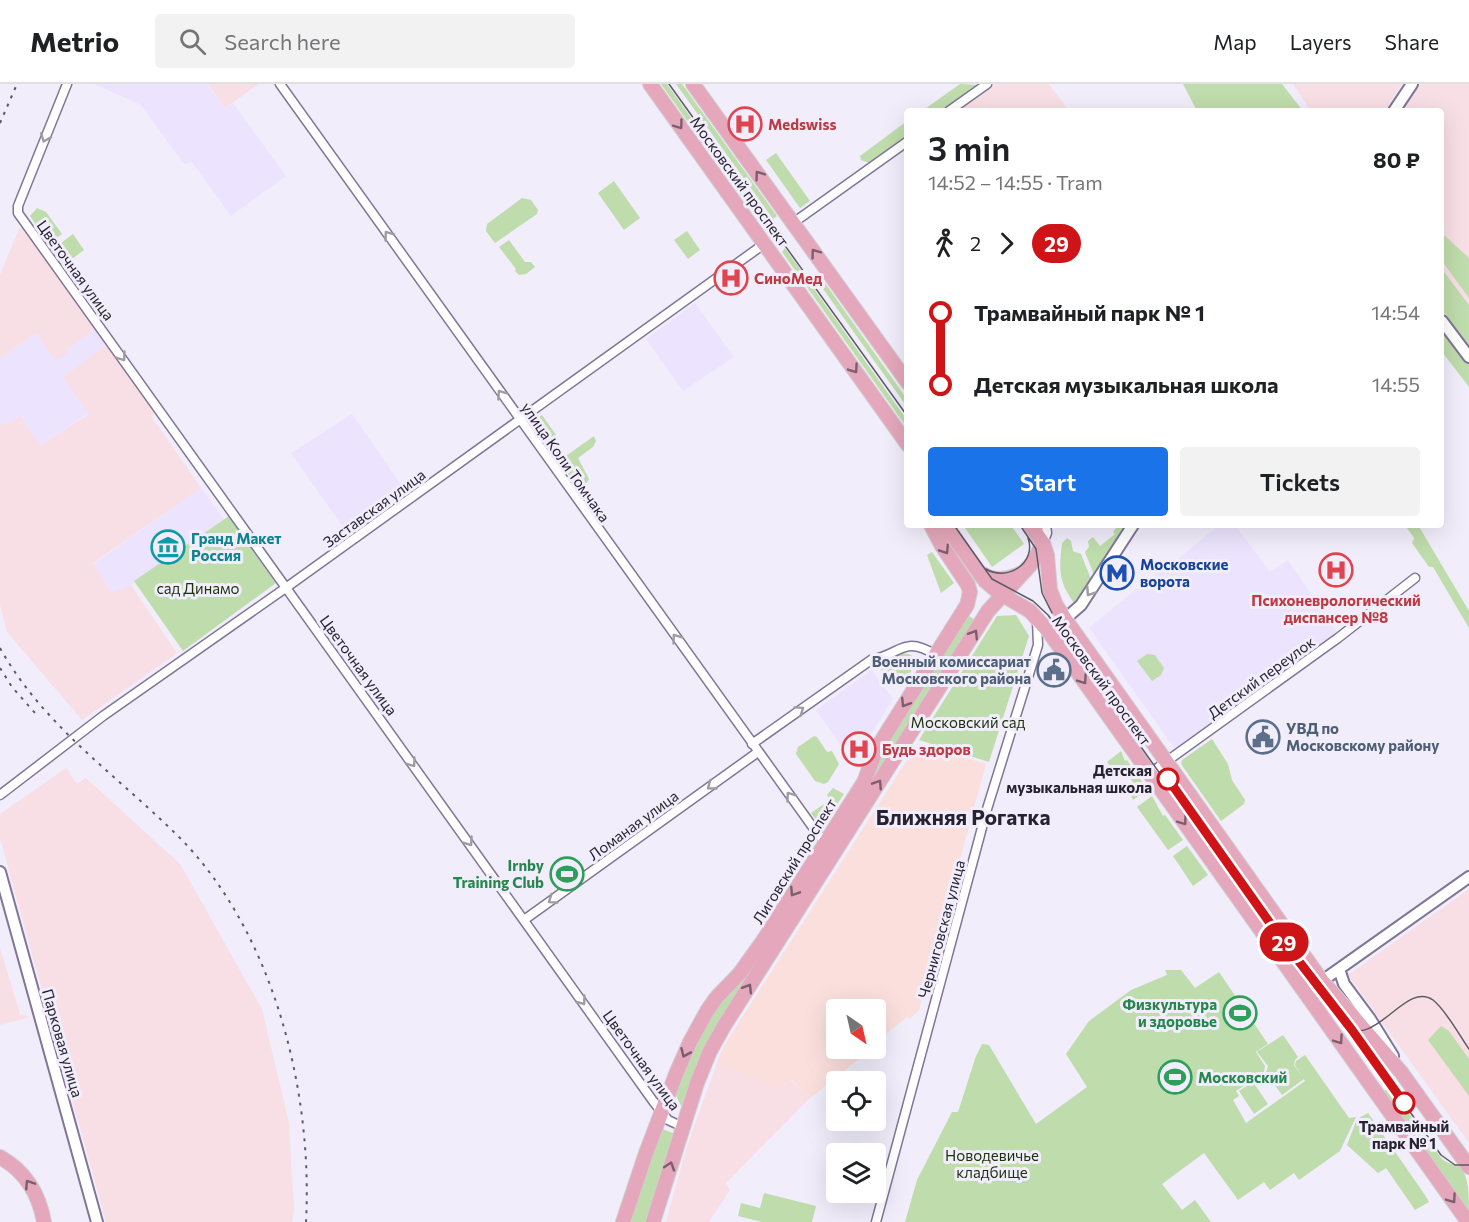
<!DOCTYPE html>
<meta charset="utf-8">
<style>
body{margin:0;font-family:Commissioner,sans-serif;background:#f2f2f2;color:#202124;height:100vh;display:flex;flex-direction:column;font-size:22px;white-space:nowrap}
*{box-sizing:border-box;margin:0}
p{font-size:20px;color:#757577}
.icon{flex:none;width:33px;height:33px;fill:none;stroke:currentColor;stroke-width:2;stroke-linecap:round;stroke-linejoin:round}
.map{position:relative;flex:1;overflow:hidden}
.side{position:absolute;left:904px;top:24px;width:540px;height:420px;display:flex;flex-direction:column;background:#fff;border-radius:6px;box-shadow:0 6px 24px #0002}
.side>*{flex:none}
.badge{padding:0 12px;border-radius:20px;font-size:21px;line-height:39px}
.needle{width:39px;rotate:146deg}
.controls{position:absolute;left:826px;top:915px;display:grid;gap:12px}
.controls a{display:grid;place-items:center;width:60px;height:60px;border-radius:6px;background:#fff;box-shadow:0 6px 24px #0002;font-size:30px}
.map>.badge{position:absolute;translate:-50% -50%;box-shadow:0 0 0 3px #fff}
.legs{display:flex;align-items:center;gap:9px;height:66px;padding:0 24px;font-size:20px}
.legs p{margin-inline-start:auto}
.overview{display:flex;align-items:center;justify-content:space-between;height:102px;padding:0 24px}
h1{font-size:33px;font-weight:600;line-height:45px}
.action{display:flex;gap:12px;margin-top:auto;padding:12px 24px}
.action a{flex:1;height:69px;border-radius:6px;background:#1a73e8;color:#fff;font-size:24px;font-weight:600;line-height:69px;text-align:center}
.action a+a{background:#f2f2f2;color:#202124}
ul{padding:0 24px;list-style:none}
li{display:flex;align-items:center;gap:21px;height:72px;font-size:22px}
li i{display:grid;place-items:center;width:9px;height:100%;margin:0 8px;background:currentColor}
li i::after{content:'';width:15px;height:15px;margin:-8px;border:4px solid;border-radius:50%;background:#fff}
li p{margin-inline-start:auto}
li:first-child i{background:linear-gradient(#0000 50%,currentColor 0)}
li:last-child i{background:linear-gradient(currentColor 50%,#0000 0)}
header{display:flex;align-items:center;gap:36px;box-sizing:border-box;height:84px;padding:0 30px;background:#fff;border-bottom:2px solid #e0e0e0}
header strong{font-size:28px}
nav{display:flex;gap:33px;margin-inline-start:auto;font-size:21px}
.search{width:420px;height:54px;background:#f2f2f2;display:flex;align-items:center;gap:15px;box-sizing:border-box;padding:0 21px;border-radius:6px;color:#757577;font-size:22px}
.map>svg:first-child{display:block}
.built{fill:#ece4fe}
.industrial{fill:#f8dee5}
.education{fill:#fadfdd}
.green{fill:#bfdcac}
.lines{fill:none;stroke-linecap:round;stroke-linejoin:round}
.minor-casing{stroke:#807696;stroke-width:11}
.tertiary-casing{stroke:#807696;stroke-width:14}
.primary-casing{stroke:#cfced1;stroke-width:16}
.minor{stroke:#fff;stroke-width:8}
.tertiary{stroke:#fff;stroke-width:10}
.primary{stroke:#e5a7bb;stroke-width:14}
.tram{stroke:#5e5a67;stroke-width:1.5}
.rail{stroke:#5e5a67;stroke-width:2;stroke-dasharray:3 6;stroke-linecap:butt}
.oneway{stroke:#7c5e6e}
.oneway2{stroke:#9e9ca1}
.line-1-casing{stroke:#fff;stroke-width:14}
.line-1{stroke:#ce1417;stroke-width:9}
.stop-1-dot{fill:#fff;stroke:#ce1417;stroke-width:3}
.labels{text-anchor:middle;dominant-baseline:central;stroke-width:6;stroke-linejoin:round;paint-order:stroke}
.health-label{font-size:15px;font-weight:bold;fill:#be3a42;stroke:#f1edfb;text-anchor:start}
.street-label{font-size:15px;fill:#27222f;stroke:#f1edfb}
.culture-label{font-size:15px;font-weight:bold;fill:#0d838f;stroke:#f1edfb;text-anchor:start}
.transit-label{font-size:15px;font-weight:bold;fill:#164399;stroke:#f1edfb;text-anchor:start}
.park-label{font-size:15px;fill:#1b3108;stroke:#f1edfb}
.service-label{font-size:15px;font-weight:bold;fill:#4e5e75;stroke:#f1edfb;text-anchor:end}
.stop-label{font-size:15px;font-weight:bold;fill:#27222f;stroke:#f1edfb;text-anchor:end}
.leisure-label{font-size:15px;font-weight:bold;fill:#27864d;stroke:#f1edfb;text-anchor:end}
.district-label{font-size:21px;font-weight:bold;fill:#27222f;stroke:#f1edfb}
</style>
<header>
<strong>Metrio</strong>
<div class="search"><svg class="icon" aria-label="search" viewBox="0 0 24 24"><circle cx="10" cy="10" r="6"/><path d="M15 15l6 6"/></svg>Search here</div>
<nav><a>Map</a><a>Layers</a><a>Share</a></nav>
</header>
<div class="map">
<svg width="1469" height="1138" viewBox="0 0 1469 1138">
<rect width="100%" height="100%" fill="#f1edfb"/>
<!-- built -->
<path class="built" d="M94,0H207L225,24L233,19L286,92L231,132L192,78L184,80L141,21Z
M695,219L734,273L683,307L646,255Z
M95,245L106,261L63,293L89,329L41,361L8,340H0V274L36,249L69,267L67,265Z
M352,330L405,406L345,446L291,369Z
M201,404L224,435L131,501L112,510L93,480Z
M1219,441H1235L1270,488L1288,476L1337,548L1175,665L1089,544L1157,488L1161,489Z
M872,586L893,615L853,679L816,626Z"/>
<!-- industrial -->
<path class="industrial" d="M208,0H259L225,24Z
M994,0H1049L1069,27H958Z
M1293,0H1402L1385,27H1311Z
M1417,0H1469V221L1442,185V27H1401Z
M22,144L95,245L67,265L69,268L55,277L36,249L0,274V191L19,145Z
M106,261L155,329L151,332L201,404L93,479L112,509L131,501L177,569L82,636L7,548L0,521V340H8L20,332L41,361L89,330L63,293Z
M66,684L77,700L86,694L180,780L262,925L289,1039L294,1126L292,1138H106L0,754V730Z
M1469,805V1059L1348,891Z
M0,864L20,930L30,933L0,941Z
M717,979L778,1005L790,996L810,1014L726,1099L730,1106L709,1138H666L686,1065Z"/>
<!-- education -->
<path class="education" d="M918,659L986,680L919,926L910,935L907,933L877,957L879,959L876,961V926H837V964L872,965L810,1014L791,996L778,1005L717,979L723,963Z"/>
<!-- green -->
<path class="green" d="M661,0H667L747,112L743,116Z
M676,0H682L777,132L773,135Z
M960,0L978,1L942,27H922Z
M1183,0H1282L1303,27H1197Z
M907,37V51L869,79L861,76L860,72Z
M776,69L810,117L800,124L766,76Z
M614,97L640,134L624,146L598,109Z
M522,114L531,116L538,126L537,130L495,159L486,147L487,140Z
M37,124L46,128L62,150L49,159L30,132Z
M687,147L700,166L688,175L674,156Z
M1442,149L1469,174V214L1442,177Z
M73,150L84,166L64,181L53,165Z
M509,156L525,178H531L535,183L526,190L519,191L515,187L516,185L499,163Z
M785,164L907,336V344L782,168Z
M1442,185L1469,221V262L1442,226Z
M825,199L907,315V323L821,202Z
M1442,244L1469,280V303L1442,268Z
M542,331L556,351L553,358L547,362L533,341L532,338L540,336L539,333Z
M594,352L596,357L593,363L578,374L589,395L581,408L559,377Z
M229,432L276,499L183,567L134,497Z
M963,441H1011L1024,460L992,483Z
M1118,441H1126L1094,491L1085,468L1089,463L1088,457L1093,453L1100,462L1115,450L1113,448Z
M1405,441H1418L1469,527V544L1433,483H1429L1412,459L1414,454Z
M1067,454L1071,457L1073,467L1081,470L1091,495L1074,519C1058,496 1059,486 1062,459Z
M932,468L954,499L941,509L927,471Z
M966,530L975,536L841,747L879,669Z
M1016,531L1029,552L989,678L919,656L997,532Z
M898,569L909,570L918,576L901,603L891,590L887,593L878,582Z
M1147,570L1155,571L1164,584L1161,591L1152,597L1137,577Z
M814,652L817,653L827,668L832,667L839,680L828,698L824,700L815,697L796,670L798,663Z
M1212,655L1228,680L1232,696L1245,716L1244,720L1221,737L1181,680L1182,676Z
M1121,667L1125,677L1127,676L1148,706L1133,716L1128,706L1135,701L1124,686L1114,688L1107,678Z
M833,704L844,710L825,738L820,741L811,729L830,716L827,711Z
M1152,712L1163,732L1165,731L1183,756L1168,766L1137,723Z
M1187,762L1208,791L1193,802L1173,772Z
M823,772L704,965L690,997L683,1022H681L675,1009L695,961L712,930L721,918L748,890Z
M1165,886H1181L1195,904L1219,888L1268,960L1256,968L1265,982L1264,988L1236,1007L1239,1012L1233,1016L1246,1039L1305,997L1295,981L1296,977L1305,971L1349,1034L1356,1033L1340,1067L1299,1096L1294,1089L1270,1106L1264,1098L1238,1116L1204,1069L1162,1100L1182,1126L1195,1116L1211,1138H905L917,1096L952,1028H958L976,972L982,960L989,961L1036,1040L1087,1003L1066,970L1089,937L1131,906L1167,891Z
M1441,942L1449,947L1469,975V1012L1428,956Z
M1283,951L1298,973L1295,976L1294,981L1304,995L1282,1011L1266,989L1268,982L1257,968Z
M1253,998L1268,1020L1254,1030L1239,1007Z
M1390,1003L1442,1075C1448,1080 1454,1080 1460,1083C1469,1092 1469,1113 1469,1126L1384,1007Z
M1368,1029L1425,1111L1429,1118L1415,1126L1386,1084L1378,1089L1347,1061L1357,1035Z
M662,1045L673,1049L674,1053L646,1138H629Z
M764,1109L816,1122L812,1138H762L738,1132L741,1119L760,1124Z"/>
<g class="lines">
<!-- minor casing -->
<g class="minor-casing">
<path id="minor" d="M67,0L18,122V129L653,1017L668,1036L683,1043
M280,0L817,749L828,761
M949,27L987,0
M793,139L908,57
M1043,459L1047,449L1046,441
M752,660L871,576C902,570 903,551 936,571
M1149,690L1338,554L1415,494
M0,711L103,632L287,503L764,160
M524,836L758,668
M876,1138L987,725L1038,561L1037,537"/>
</g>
<!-- tertiary casing -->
<g class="tertiary-casing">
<path id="tertiary" d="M1394,27L1412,0
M1442,237L1469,273
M1065,535L1081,521L1133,441
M0,788L97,1138
M1339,885L1344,900L1370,935L1393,972
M1305,909L1469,793"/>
</g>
<!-- primary casing -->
<g class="primary-casing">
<path id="primary" d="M650,0L908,361
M693,0L908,299
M945,441L985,497L998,508L1030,527L1049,548L1468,1138
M1030,441L1043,459L1047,471L1050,506L1056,521L1065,535L1322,897L1401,988L1469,1083
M981,489C994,498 1007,496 1022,489
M0,1073C25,1087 39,1110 44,1138
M623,1138L646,1069L676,990L690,958L707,927L716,914L740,889L763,857L864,698L877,664L967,521L970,508L968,501L942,462L931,441
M653,1138L697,999L710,967L724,942L988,527L1034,477L1043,459"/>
</g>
<!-- minor -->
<use href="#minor" class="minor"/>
<!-- tertiary -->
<use href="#tertiary" class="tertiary"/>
<!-- primary -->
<use href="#primary" class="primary"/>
<!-- tram -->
<path class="tram" d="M669,0L908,333
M954,441L992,495L1033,517L1048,531L1273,850L1343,941C1375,967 1405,896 1433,916C1446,926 1459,951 1469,965
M1020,441L1036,465L1042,509L1052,529
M986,485C1007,498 1037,479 1028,454
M1349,943L1441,1071L1455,1081H1469"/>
<!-- rail -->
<path class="rail" d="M0,39L17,0
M0,564C43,641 115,690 177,751C273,846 313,1006 306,1138
M0,584L12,603L35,629"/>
</g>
<!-- one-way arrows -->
<defs><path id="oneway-chevron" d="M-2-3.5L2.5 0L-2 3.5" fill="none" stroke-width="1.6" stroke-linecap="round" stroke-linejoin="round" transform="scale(1.5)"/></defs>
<g class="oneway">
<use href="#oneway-chevron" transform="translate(679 41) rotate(54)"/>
<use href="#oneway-chevron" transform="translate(759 91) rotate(-126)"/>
<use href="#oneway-chevron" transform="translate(815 169) rotate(-126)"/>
<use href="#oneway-chevron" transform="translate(854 285) rotate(55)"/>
<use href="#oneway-chevron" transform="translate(945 466) rotate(57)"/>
<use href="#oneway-chevron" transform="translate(974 550) rotate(-58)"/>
<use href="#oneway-chevron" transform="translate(1083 596) rotate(55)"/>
<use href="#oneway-chevron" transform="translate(905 619) rotate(122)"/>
<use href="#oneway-chevron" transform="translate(878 700) rotate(-57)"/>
<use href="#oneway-chevron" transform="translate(1183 737) rotate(54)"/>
<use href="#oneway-chevron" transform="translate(794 808) rotate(123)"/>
<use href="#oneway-chevron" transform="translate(748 904) rotate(-58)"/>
<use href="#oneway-chevron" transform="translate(1339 956) rotate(55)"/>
<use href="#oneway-chevron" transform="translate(685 969) rotate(114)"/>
<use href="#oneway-chevron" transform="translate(670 1082) rotate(-72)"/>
<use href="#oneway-chevron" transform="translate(29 1100) rotate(-123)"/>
<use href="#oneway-chevron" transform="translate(1452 1115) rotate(55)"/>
</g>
<g class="oneway2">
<use href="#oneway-chevron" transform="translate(45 54) rotate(112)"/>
<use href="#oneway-chevron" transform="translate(388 151) rotate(-126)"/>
<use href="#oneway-chevron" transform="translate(122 273) rotate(54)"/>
<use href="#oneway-chevron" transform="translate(501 310) rotate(-125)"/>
<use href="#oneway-chevron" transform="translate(1090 508) rotate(124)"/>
<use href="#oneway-chevron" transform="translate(676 554) rotate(-126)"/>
<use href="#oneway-chevron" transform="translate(800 626) rotate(-35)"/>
<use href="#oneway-chevron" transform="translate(412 679) rotate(54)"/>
<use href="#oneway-chevron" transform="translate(711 702) rotate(144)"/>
<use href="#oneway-chevron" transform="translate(790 712) rotate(-126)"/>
<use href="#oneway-chevron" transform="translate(469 758) rotate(55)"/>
<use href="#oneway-chevron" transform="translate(552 816) rotate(145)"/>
<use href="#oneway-chevron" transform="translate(582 917) rotate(54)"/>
</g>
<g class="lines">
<!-- line-1 casing -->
<g class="line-1-casing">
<path id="line-1" d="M1168,695L1277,849L1352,946L1404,1019"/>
</g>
<!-- line-1 -->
<use href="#line-1" class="line-1"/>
</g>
<!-- icons -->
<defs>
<g id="hospital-ring" transform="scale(1.725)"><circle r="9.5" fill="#f1edfb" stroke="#e0444e" stroke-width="1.5"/><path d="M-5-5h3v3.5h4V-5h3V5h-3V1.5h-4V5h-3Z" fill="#e0444e"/></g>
<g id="museum-ring" transform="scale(1.725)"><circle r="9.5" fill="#f1edfb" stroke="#0f9aa8" stroke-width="1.5"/><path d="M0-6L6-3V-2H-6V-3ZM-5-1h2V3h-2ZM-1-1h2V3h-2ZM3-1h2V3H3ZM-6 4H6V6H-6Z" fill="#0f9aa8"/></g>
<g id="metro-ring" transform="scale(1.725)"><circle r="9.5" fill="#f1edfb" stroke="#1a4fb4" stroke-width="1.5"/><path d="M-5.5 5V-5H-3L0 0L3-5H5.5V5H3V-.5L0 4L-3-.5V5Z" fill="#1a4fb4"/></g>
<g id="civic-ring" transform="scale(1.725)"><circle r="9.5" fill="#f1edfb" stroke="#5c6f8a" stroke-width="1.5"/><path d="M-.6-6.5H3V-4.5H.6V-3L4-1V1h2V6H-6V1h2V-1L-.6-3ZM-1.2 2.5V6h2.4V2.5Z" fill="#5c6f8a"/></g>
<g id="stadium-ring" transform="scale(1.725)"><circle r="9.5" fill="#f1edfb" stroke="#2e9e5b" stroke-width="1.5"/><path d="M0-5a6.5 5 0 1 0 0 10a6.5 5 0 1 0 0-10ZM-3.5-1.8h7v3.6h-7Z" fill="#2e9e5b"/></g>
</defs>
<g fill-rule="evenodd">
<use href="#hospital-ring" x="745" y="40"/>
<use href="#hospital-ring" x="731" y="194"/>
<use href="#museum-ring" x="168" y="463"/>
<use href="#hospital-ring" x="1336" y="486"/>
<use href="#metro-ring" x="1117" y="489"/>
<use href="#civic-ring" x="1054" y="586"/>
<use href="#civic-ring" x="1263" y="653"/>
<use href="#hospital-ring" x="859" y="665"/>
<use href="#stadium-ring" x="567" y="790"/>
<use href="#stadium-ring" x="1240" y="929"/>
<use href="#stadium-ring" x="1175" y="993"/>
</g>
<!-- markers -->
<g class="stop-1-dot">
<circle cx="1168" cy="695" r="10"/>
<circle cx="1404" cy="1019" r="10"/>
</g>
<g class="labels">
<!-- health labels -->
<g class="health-label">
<text x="768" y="40">Medswiss</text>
<text x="754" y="194">СиноМед</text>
<text x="1336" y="516" text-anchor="middle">Психоневрологический<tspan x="1336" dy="17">диспансер №8</tspan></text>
<text x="882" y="665">Будь здоров</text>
</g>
<!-- street labels -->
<g class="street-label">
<text transform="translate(740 97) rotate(54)">Московский проспект</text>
<text transform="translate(76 186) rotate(54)">Цветочная улица</text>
<text transform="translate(566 378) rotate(55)">улица Коли Томчака</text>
<text transform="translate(374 424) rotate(-36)">Заставская улица</text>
<text transform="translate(359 581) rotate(54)">Цветочная улица</text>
<text transform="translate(1261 593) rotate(-36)">Детский переулок</text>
<text transform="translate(1102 596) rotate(54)">Московский проспект</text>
<text transform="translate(633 741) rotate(-36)">Ломаная улица</text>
<text transform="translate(794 777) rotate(-58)">Лиговский проспект</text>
<text transform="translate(941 845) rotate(-75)">Черниговская улица</text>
<text transform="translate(63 959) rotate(74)">Парковая улица</text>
<text transform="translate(642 976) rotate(54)">Цветочная улица</text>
</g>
<!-- culture labels -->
<g class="culture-label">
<text x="191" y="454">Гранд Макет<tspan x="191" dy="17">Россия</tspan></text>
</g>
<!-- transit labels -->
<g class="transit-label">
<text x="1140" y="480">Московские<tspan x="1140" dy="17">ворота</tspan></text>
</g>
<!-- park labels -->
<g class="park-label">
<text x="198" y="504">сад Динамо</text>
<text x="968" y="638">Московский сад</text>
<text x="992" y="1071">Новодевичье<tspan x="992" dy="17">кладбище</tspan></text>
</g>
<!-- service labels -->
<g class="service-label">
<text x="1031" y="577">Военный комиссариат<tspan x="1031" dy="17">Московского района</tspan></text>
<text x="1286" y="644" text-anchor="start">УВД по<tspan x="1286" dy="17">Московскому району</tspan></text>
</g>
<!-- stop labels -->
<g class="stop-label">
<text x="1152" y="686">Детская<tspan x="1152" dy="17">музыкальная школа</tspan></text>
<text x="1404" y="1042" text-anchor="middle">Трамвайный<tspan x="1404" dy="17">парк № 1</tspan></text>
</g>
<!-- leisure labels -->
<g class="leisure-label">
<text x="544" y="781">Irnby<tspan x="544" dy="17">Training Club</tspan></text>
<text x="1217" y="920">Физкультура<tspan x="1217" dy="17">и здоровье</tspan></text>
<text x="1198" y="993" text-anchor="start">Московский</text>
</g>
<!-- district labels -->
<g class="district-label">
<text x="963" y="732">Ближняя Рогатка</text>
</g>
</g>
</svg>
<div class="controls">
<a><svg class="needle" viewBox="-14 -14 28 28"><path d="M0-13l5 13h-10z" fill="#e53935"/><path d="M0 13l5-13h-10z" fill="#757577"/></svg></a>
<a><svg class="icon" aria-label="locate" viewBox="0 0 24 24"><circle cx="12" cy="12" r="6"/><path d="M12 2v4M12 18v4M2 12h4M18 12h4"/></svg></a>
<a><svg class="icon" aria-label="layers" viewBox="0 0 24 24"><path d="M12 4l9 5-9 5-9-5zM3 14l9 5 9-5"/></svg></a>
</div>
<b class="badge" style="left:1284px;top:858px;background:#ce1417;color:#fff">29</b>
<section class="side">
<div class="overview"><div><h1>3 min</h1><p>14:52 – 14:55 · Tram</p></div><b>80 ₽</b></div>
<div class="legs"><svg class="icon" aria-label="walk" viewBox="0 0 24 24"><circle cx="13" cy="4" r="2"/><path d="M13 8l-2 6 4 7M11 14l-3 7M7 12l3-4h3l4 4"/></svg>2<svg class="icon" aria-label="forward" viewBox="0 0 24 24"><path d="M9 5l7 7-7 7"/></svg><b class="badge" style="background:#ce1417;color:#fff">29</b></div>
<ul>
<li><i style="color:#ce1417"></i><b>Трамвайный парк № 1</b><p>14:54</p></li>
<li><i style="color:#ce1417"></i><b>Детская музыкальная школа</b><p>14:55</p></li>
</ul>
<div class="action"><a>Start</a><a>Tickets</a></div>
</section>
</div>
